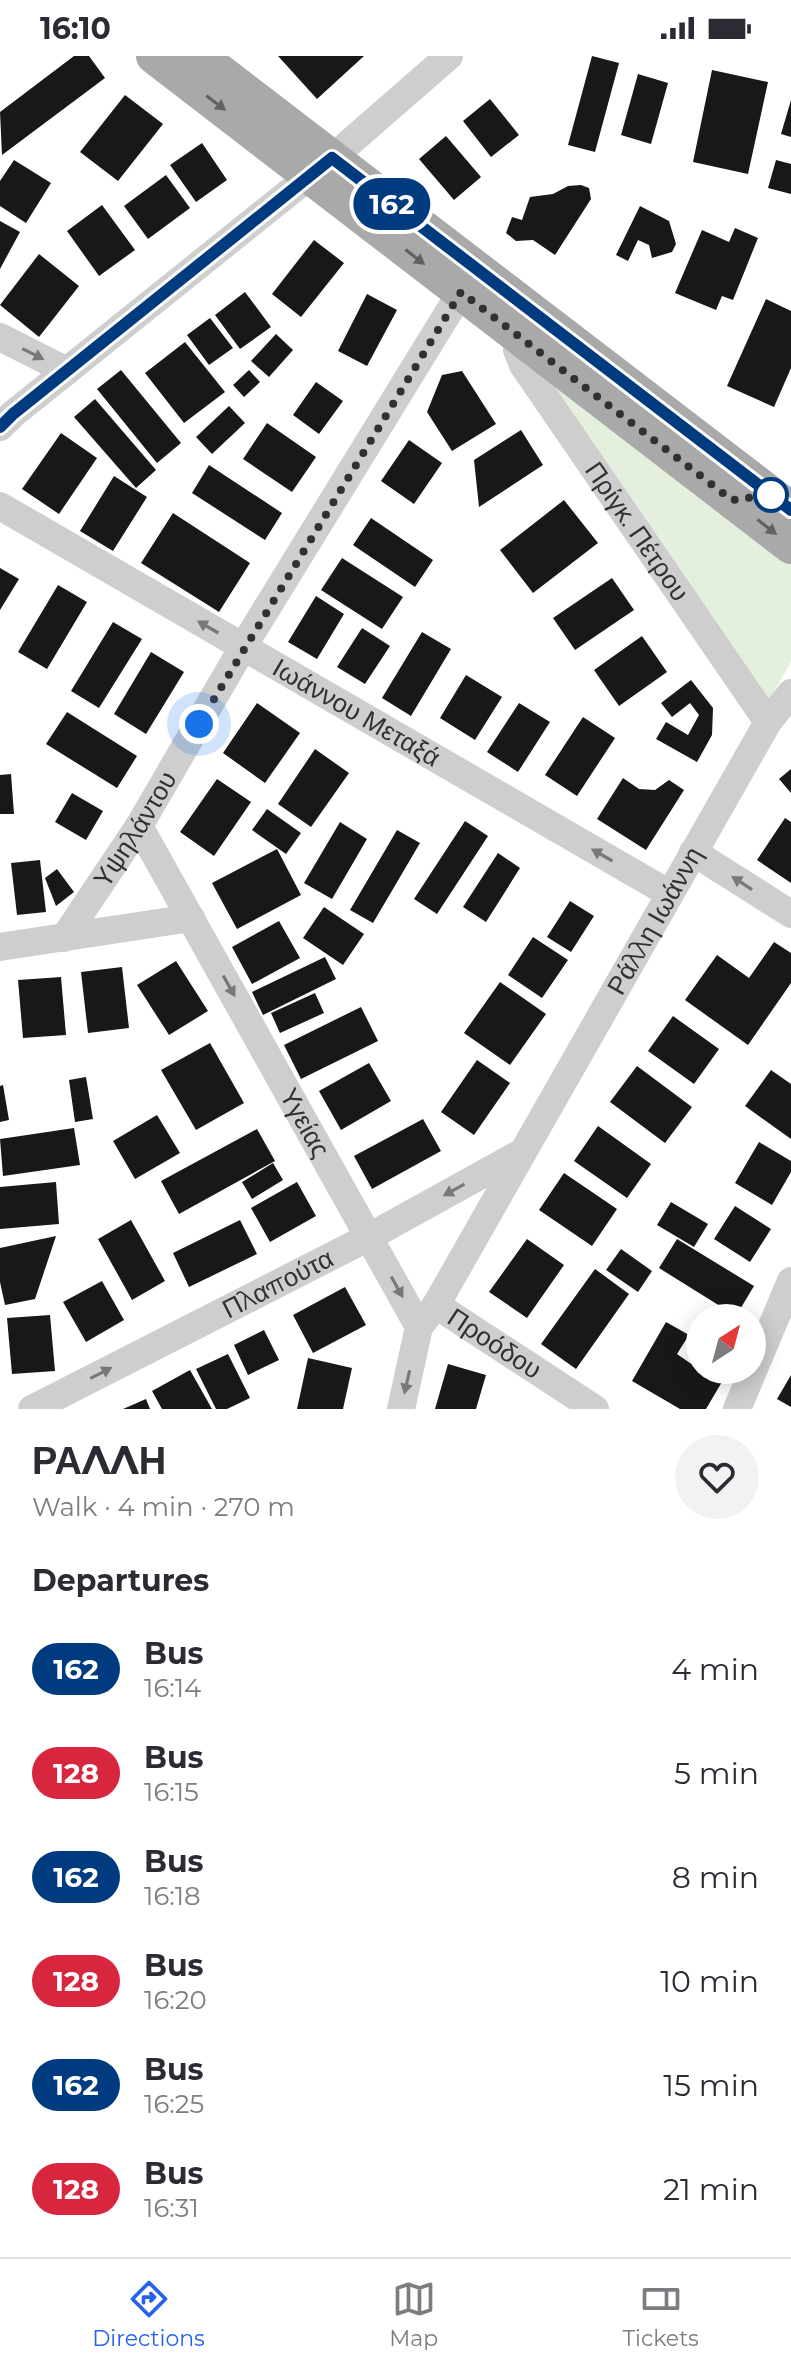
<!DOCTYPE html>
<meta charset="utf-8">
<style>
body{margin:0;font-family:Montserrat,sans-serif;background:#f2f2f3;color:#2b2b33;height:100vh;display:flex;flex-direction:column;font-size:30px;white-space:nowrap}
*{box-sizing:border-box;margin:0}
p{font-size:26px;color:#7c7c81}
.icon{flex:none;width:44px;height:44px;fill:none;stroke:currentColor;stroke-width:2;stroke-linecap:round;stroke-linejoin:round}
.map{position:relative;height:1353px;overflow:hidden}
.details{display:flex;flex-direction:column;background:#fff;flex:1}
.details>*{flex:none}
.badge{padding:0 16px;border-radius:26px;font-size:28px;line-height:52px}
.needle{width:52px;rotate:36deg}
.tools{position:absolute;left:686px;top:1248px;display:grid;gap:16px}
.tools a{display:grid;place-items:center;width:80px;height:80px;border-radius:50%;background:#fff;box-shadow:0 4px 20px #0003;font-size:40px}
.you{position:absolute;width:40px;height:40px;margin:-20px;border:6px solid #fff;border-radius:50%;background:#1a73e8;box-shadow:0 0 0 12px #1a73e833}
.map>.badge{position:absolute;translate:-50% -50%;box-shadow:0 0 0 4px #fff}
h2{padding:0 32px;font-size:30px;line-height:72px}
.round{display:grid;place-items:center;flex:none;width:84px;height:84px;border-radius:42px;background:#f2f2f3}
.overview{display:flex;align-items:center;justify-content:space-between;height:136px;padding:0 32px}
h1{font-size:38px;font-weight:700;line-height:60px}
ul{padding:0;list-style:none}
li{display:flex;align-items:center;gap:24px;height:104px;padding:0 32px}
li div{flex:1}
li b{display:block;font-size:30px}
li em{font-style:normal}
li .badge{min-width:88px;font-weight:700;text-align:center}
.status{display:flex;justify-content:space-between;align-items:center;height:56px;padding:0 40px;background:#fff;direction:ltr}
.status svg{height:22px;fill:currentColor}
.menu{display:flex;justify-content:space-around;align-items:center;height:112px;border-top:2px solid #e1e1e2;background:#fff;font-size:22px;color:#7c7c81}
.menu a{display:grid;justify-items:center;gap:4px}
.menu .current{color:#2563eb}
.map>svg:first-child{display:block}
.green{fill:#e5efde}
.building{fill:#181818}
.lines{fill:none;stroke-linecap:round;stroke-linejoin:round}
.minor{stroke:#cecece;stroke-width:28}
.major{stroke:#a9a9a9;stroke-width:36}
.oneway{fill:#616161}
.oneway2{fill:#787878}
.line-casing{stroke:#fff;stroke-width:18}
.line{stroke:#003b80;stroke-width:12}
.walk{stroke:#313131;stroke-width:8;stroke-dasharray:0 14.4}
.stop-dot{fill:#fff;stroke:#003b80;stroke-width:4}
.labels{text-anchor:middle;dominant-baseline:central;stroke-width:8;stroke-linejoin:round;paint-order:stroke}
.street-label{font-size:26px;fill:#313131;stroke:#fff}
</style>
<div class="status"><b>16:10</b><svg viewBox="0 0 49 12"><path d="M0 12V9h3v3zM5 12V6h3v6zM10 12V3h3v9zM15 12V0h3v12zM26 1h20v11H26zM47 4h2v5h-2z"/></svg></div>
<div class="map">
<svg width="791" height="1353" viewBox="0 0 791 1353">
<rect width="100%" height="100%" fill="#fff"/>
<!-- green -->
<path class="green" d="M549,324L791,508V606L768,646Z"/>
<!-- building -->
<path class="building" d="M74,0H89L105,22L2,99L0,56Z
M278,0H364L317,43Z
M592,0L619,7L595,96L568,89Z
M712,14L768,26L748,118L693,106Z
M638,18L668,27L651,88L621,79Z
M125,39L163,68L118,125L80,96Z
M490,43L519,79L491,101L463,65Z
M791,44V81L781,78Z
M446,80L481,121L454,144L419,103Z
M202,87L227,124L196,146L170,109Z
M14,104L51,127L26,167L0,150V125Z
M776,104L791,108V138L768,132Z
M166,119L190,152L148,183L124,150Z
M581,129L589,132L591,143L555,199L533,184L516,185L506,177L512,161L522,164L530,141L553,138L568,130Z
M102,149L135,194L99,220L67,175Z
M640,150L669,165L676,188L672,196L652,202L649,189L638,184L628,205L616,199Z
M0,165L20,176L0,213Z
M735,172L758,182L733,244L722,240L716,254L675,237L702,174L729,186Z
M314,184L344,207L301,261L272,238Z
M39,198L79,230L39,281L0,249Z
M245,236L271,271L240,293L215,259Z
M367,238L397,254L367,310L338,295Z
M766,243L791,255V312L774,351L727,330Z
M210,262L233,292L209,309L187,279Z
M276,278L293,294L269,321L251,305Z
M185,286L225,336L184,367L145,317Z
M121,314L181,387L157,407L97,333Z
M249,314L260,326L244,341L233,329Z
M462,315L496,368L452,395L427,356L442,319Z
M316,326L343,345L319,378L293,359Z
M95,343L156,414L136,432L74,361Z
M229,350L245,367L212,398L196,381Z
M267,367L316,401L292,436L243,403Z
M521,374L543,409L479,451L474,404Z
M61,377L97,402L59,458L22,433Z
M409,384L442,407L414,448L381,425Z
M209,409L282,457L265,484L192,437Z
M114,420L147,441L113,495L80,475Z
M564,444L598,487L533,537L500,494Z
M173,457L250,507L219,556L141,507Z
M371,462L433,504L415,531L353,489Z
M342,502L403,541L382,573L321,534Z
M0,512L19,523L0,554Z
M612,522L634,554L575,594L553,562Z
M58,529L87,546L47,613L18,596Z
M316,540L344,558L317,603L288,586Z
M113,566L142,583L99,652L71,635Z
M362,572L390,590L365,628L337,611Z
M422,576L451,593L411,660L382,642Z
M642,580L667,616L619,650L594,614Z
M151,596L184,616L146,678L114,658Z
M466,619L502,641L475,684L440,662Z
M691,624L713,652L712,679L697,706L656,683L666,666L688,679L699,659L690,647L672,661L661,647Z
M257,647L300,677L265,727L223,697Z
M519,647L550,666L518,716L487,696Z
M67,656L137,700L117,732L46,688Z
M583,661L615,682L577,740L545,719Z
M315,693L349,717L311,771L278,748Z
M791,713V737L779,723Z
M11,718L14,758H0V719Z
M623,722L639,733L655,734L669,724L684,734L646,794L597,763Z
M217,723L251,746L214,800L180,776Z
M72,737L103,755L86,784L55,766Z
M267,753L301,777L286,798L252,774Z
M785,762L791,766V827L757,804Z
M465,765L488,780L437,858L414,843Z
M340,766L367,783L332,843L304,827Z
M397,774L420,787L373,867L350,854Z
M277,793L301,839L237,873L212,827Z
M498,797L520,812L486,866L463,851Z
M40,804L46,856L17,859L11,807Z
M57,813L74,836L56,850L45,822Z
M570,845L594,860L571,896L547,881Z
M324,851L364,878L343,909L303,882Z
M279,865L300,902L252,928L232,891Z
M533,881L568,904L542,942L508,919Z
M774,886L791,897V927L748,989L685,944L717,899L749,922Z
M325,901L336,923L263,959L252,936Z
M176,905L208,955L169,979L137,929Z
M122,911L129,972L88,977L81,916Z
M61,921L66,979L23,982L18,924Z
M500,926L546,958L510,1009L464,977Z
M315,937L324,957L280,977L271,957Z
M361,951L378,985L301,1023L284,989Z
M673,960L719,993L694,1028L648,995Z
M210,987L244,1047L196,1074L161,1014Z
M477,1004L510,1027L474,1079L441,1056Z
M369,1007L391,1045L341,1074L319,1035Z
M637,1010L692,1051L665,1087L610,1046Z
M771,1014L791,1028V1083L745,1050Z
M86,1021L93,1063L75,1066L69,1024Z
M3,1029L9,1064L0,1066V1030Z
M157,1059L180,1097L135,1123L113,1085Z
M423,1063L441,1095L372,1133L354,1100Z
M598,1070L651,1108L627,1142L574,1105Z
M74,1072L80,1109L3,1120L0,1083Z
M257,1073L275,1105L179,1158L161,1125Z
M759,1086L791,1105V1116L772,1149L735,1127Z
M273,1107L283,1124L252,1143L242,1126Z
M564,1117L617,1153L592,1190L539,1154Z
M56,1126L59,1168L0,1173V1131Z
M297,1126L316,1160L270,1186L251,1152Z
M671,1146L708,1168L694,1191L657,1169Z
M735,1150L771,1173L750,1206L714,1183Z
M131,1164L165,1225L132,1244L98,1183Z
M240,1164L257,1198L189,1231L173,1197Z
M56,1180L35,1243L5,1249L0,1226V1192Z
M527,1183L564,1209L527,1262L489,1236Z
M677,1183L754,1230L736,1260L659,1212Z
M621,1193L652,1215L638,1236L606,1214Z
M595,1213L629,1238L576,1313L541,1288Z
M102,1225L124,1264L86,1286L63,1246Z
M345,1231L366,1269L313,1297L293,1259Z
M50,1259L55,1315L12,1318L7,1262Z
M666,1266L689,1279L677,1298L700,1314H729L706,1353H680L632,1325Z
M264,1274L279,1304L248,1319L234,1289Z
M228,1298L250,1342L227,1353H216L196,1313Z
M308,1302L352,1312L343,1353H297Z
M448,1308L486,1319L476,1353H435Z
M190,1314L212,1353H162L152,1335Z
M791,1319V1351L777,1343Z
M146,1343L150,1353H123Z"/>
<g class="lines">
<!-- minor -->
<g class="minor">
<path d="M0,281L67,315"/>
<path id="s1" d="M522,283L517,294L523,309L768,666"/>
<path d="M0,371L13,358L332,102L449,0"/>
<path id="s2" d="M0,450L670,838"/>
<path id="s3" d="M139,770L419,1271"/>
<path d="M693,796L791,858"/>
<path id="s4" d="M64,882L139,770L243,591L472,218"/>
<path d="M0,891L191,862"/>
<path id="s5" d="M436,1249L595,1353"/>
<path id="s6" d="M32,1353L369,1181L521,1097"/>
<path id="s7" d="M401,1353L419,1271L436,1249L768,666L791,637"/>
<path d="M737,1353L791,1225"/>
</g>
<!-- major -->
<path class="major" d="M154,0L791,490
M199,0L791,454"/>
</g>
<!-- one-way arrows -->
<defs><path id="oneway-solid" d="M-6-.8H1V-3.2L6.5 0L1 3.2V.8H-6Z" transform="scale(2)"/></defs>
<g class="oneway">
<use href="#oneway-solid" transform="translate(216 47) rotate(37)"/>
<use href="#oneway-solid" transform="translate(415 201) rotate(38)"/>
<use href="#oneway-solid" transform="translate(767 471) rotate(38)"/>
</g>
<g class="oneway2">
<use href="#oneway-solid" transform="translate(33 298) rotate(27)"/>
<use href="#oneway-solid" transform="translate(208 571) rotate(-150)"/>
<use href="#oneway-solid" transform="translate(602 799) rotate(-150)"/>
<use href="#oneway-solid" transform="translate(742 827) rotate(-147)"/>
<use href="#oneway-solid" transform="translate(229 930) rotate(61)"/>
<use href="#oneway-solid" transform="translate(454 1134) rotate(151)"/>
<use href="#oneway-solid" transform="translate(397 1231) rotate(61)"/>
<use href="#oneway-solid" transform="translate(101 1317) rotate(-27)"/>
<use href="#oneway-solid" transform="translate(407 1326) rotate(103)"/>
</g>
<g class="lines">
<!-- line casing -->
<g class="line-casing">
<path id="line" d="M0,371L13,358L332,102L791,454"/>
</g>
<!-- line -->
<use href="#line" class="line"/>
<!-- walk -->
<path class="walk" d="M199,668L461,236L732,444L771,439"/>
</g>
<!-- markers -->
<circle class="stop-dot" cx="771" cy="439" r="16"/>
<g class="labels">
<!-- street labels -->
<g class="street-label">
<text stroke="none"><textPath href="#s1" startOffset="230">Πρίγκ. Πέτρου</textPath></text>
<text stroke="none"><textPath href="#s2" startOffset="412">Ιωάννου Μεταξά</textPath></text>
<text stroke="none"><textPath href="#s4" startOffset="130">Υψηλάντου</textPath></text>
<text stroke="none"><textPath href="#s7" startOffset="554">Ράλλη Ιωάννη</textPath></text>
<text stroke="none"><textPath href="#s3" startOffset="340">Υγείας</textPath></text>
<text stroke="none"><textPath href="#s6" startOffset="276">Πλαπούτα</textPath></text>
<text stroke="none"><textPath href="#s5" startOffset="70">Προόδου</textPath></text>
</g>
</g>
</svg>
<div class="tools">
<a><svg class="needle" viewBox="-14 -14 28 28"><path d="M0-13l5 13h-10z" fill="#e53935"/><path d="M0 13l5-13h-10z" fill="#7c7c81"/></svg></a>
</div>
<div class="you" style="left:199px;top:668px"></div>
<b class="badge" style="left:392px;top:148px;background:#003b80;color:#fff">162</b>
</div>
<section class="details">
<div class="overview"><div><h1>ΡΑΛΛΗ</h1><p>Walk · 4 min · 270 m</p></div><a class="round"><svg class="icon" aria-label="heart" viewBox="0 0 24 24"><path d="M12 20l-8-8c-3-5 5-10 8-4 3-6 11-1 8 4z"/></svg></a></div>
<h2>Departures</h2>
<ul>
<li><span class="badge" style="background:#003b80;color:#fff">162</span><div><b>Bus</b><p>16:14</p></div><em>4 min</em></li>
<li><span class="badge" style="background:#d7263d;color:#fff">128</span><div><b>Bus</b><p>16:15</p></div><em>5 min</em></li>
<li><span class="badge" style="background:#003b80;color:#fff">162</span><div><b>Bus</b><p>16:18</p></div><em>8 min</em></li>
<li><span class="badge" style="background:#d7263d;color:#fff">128</span><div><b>Bus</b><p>16:20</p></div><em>10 min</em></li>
<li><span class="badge" style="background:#003b80;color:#fff">162</span><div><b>Bus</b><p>16:25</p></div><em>15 min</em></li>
<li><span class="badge" style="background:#d7263d;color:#fff">128</span><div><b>Bus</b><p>16:31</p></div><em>21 min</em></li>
</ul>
</section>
<nav class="menu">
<a class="current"><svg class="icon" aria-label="directions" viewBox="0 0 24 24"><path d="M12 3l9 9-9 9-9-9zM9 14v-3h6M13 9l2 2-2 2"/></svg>Directions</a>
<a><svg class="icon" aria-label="map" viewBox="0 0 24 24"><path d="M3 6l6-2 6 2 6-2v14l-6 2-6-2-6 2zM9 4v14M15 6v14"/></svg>Map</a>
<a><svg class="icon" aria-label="tickets" viewBox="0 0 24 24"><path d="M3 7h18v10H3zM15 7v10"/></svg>Tickets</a>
</nav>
